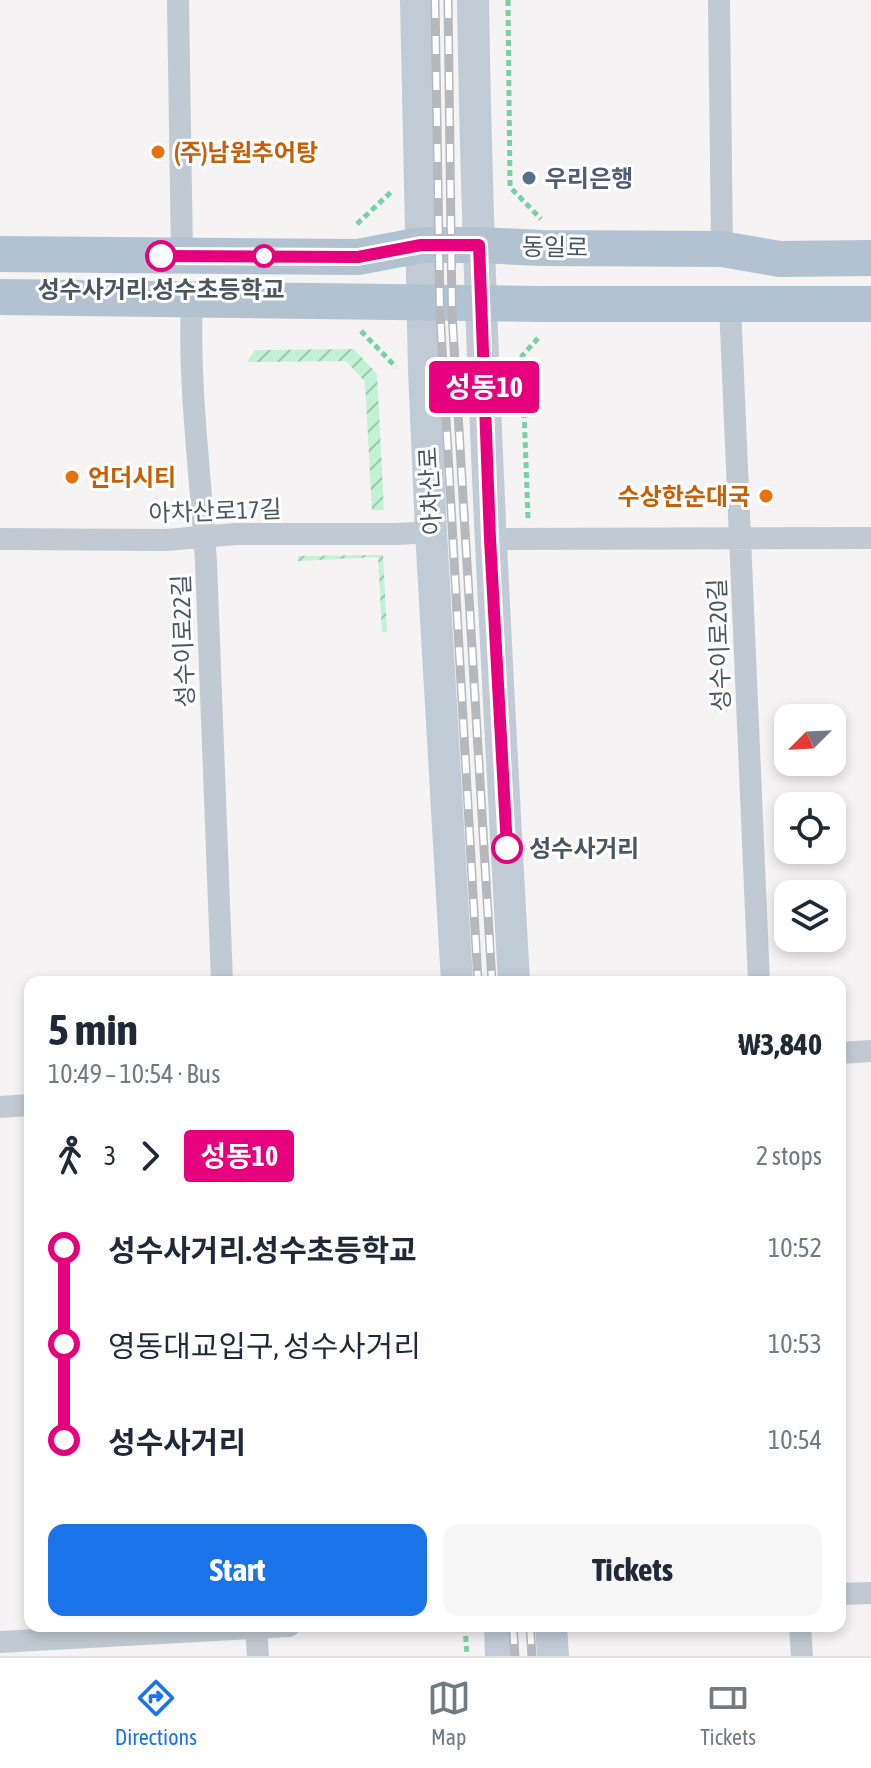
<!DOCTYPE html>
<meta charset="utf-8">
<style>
body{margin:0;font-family:"Asap Condensed","Noto Sans KR",sans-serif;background:#f6f6f7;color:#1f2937;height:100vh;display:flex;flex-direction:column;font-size:30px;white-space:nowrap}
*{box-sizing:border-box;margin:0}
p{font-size:26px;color:#747a83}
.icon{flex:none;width:44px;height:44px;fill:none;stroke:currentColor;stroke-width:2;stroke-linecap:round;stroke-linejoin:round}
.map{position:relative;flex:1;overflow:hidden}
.details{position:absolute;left:24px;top:976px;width:822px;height:656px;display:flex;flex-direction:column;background:#fff;border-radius:16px;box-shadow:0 4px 12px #0003}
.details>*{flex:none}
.badge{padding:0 16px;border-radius:6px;font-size:28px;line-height:52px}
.needle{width:52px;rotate:246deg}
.controls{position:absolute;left:774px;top:704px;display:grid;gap:16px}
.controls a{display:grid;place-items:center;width:72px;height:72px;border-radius:16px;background:#fff;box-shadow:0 4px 12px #0003;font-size:40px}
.map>.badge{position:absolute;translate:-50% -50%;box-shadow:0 0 0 4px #fff}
.legs{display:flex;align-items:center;gap:12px;height:88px;padding:0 24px;font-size:26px}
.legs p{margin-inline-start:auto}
.overview{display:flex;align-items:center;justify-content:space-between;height:136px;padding:0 24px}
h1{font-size:44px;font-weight:700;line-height:60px}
.button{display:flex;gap:16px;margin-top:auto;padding:16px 24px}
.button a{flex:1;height:92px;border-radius:16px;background:#1a73e8;color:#fff;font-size:32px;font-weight:700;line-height:92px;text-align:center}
.button a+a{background:#f6f6f7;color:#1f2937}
ul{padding:0 24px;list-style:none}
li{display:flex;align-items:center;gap:28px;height:96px;font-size:30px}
li i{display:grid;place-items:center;width:12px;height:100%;margin:0 10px;background:currentColor}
li i::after{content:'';width:20px;height:20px;margin:-10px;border:6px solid;border-radius:50%;background:#fff}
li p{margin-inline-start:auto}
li:first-child i{background:linear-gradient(#0000 50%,currentColor 0)}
li:last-child i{background:linear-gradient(currentColor 50%,#0000 0)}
.tabs{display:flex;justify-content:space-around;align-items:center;height:112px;border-top:2px solid #e0e1e3;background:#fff;font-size:22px;color:#747a83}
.tabs a{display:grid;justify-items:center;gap:4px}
.tabs .selected{color:#1a73e8}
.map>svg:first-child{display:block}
.garden{fill:url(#garden-furrows)}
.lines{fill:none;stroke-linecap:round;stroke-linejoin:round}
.path{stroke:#7ad0a6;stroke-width:5;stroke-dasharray:6 4;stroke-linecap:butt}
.street{stroke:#c1cad2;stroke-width:22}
.secondary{stroke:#c1cbd6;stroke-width:32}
.primary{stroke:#b3c2d1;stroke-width:36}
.rail-casing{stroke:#b5b8bd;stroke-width:9}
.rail{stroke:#fff;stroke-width:6;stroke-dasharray:18;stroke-linecap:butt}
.line-1-casing{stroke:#fff;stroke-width:18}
.line-1{stroke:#e6007e;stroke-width:12}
.food-dot{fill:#e8710a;stroke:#fff;stroke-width:3}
.service-dot{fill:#5c6f8a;stroke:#fff;stroke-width:3}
.stop-1-dot{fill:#fff;stroke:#e6007e;stroke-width:4}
.labels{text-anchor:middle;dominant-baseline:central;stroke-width:6;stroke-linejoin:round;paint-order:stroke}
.food-label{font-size:24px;font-weight:bold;fill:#c56008;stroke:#fff;text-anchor:start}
.service-label{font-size:24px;font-weight:bold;fill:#4e5e75;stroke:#fff;text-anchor:start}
.street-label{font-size:24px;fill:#4a5661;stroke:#fff}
.stop-label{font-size:24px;font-weight:bold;fill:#4a5661;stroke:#fff}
</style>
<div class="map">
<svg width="871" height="1656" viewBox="0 0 871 1656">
<defs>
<pattern id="garden-furrows" width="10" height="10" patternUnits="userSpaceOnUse" patternTransform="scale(2)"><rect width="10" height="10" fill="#c3f1d5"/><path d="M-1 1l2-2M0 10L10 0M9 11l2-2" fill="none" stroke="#a0c6b0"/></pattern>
</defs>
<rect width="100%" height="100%" fill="#f5f3f3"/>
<!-- garden -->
<path class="garden" d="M354,349L377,374L384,510H372L365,382L346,361L247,362L255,350Z
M383,555L387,632H382L378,557L298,561V556Z"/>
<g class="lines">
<!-- path -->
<path class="path" d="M508,0L510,187L541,219
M357,224L391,192
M361,331L396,367
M528,518L522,356L540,336
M465,1626L467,1656"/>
<!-- street -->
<path class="street" d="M178,0L182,256
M719,0L722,249
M192,299C188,387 201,476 206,563L222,982
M730,305L759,982
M0,539L166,540L236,534H397L431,532
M490,539L871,538
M840,1053L871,1051
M0,1107L30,1105
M840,1594L871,1593
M256,1626L258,1656
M800,1626L802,1656
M0,1642L289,1626"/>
<!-- secondary -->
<path class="secondary" d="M416,0L424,370L431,532L457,982
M473,0C478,328 496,655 514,982
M500,1626L501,1656
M551,1626L553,1656"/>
<!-- primary -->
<path class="primary" d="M0,254L358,257L421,245H479L542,248L722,249L780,259L871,258
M0,297L541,304H871"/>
<!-- rail casing -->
<g class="rail-casing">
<path id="rail" d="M435,0L440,313L478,982
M448,0L452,313L492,982
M513,1626L515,1656
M530,1626L532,1656"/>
</g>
<!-- rail -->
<use href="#rail" class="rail"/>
</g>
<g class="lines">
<!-- line-1 casing -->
<g class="line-1-casing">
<path id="line-1" d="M161,256L358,257L421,245H479L490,539L507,848"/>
</g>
<!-- line-1 -->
<use href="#line-1" class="line-1"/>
</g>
<!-- markers -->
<g class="food-dot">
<circle cx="158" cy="152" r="8"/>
<circle cx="72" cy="477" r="8"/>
<circle cx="766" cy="496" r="8"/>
</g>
<circle class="service-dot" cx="529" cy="178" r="8"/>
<g class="stop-1-dot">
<circle cx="161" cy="256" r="14"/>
<circle cx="264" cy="256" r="10"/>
<circle cx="507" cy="848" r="14"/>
</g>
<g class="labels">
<!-- food labels -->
<g class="food-label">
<text x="174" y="152">(주)남원추어탕</text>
<text x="88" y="477">언더시티</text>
<text x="750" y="496" text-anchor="end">수상한순대국</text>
</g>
<!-- service labels -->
<g class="service-label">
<text x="545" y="178">우리은행</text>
</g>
<!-- street labels -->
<g class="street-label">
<text transform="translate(555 247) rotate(1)">동일로</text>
<text transform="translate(430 491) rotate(-93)">아차산로</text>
<text transform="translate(215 511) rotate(-2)">아차산로17길</text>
<text transform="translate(183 641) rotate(-92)">성수이로22길</text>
<text transform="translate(719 645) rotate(-92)">성수이로20길</text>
</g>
<!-- stop labels -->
<g class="stop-label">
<text x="161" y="289">성수사거리.성수초등학교</text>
<text x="529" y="848" text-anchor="start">성수사거리</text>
</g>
</g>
</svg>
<div class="controls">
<a><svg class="needle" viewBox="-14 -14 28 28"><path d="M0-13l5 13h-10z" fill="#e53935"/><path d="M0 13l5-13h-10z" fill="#747a83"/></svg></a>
<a><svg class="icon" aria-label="locate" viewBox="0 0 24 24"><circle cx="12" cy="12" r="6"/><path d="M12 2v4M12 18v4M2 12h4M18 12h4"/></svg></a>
<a><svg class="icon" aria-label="layers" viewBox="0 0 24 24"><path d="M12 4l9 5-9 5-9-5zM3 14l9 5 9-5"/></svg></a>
</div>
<b class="badge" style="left:484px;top:387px;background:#e6007e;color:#fff">성동10</b>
<section class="details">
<div class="overview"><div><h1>5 min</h1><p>10:49 – 10:54 · Bus</p></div><b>₩3,840</b></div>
<div class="legs"><svg class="icon" aria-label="walk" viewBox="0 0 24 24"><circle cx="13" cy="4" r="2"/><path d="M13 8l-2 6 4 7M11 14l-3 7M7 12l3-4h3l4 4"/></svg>3<svg class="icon" aria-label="forward" viewBox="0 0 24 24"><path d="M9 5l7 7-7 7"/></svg><b class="badge" style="background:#e6007e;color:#fff">성동10</b><p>2 stops</p></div>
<ul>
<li><i style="color:#e6007e"></i><b>성수사거리.성수초등학교</b><p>10:52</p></li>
<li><i style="color:#e6007e"></i><span>영동대교입구, 성수사거리</span><p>10:53</p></li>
<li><i style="color:#e6007e"></i><b>성수사거리</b><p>10:54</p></li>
</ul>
<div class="button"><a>Start</a><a>Tickets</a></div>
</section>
</div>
<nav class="tabs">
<a class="selected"><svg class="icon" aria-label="directions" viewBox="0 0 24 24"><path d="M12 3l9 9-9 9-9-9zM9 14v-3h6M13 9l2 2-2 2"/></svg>Directions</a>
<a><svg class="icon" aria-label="map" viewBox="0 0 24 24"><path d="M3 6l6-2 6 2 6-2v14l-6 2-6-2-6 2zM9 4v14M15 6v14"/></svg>Map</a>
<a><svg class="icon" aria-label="tickets" viewBox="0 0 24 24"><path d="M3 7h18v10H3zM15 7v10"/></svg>Tickets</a>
</nav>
